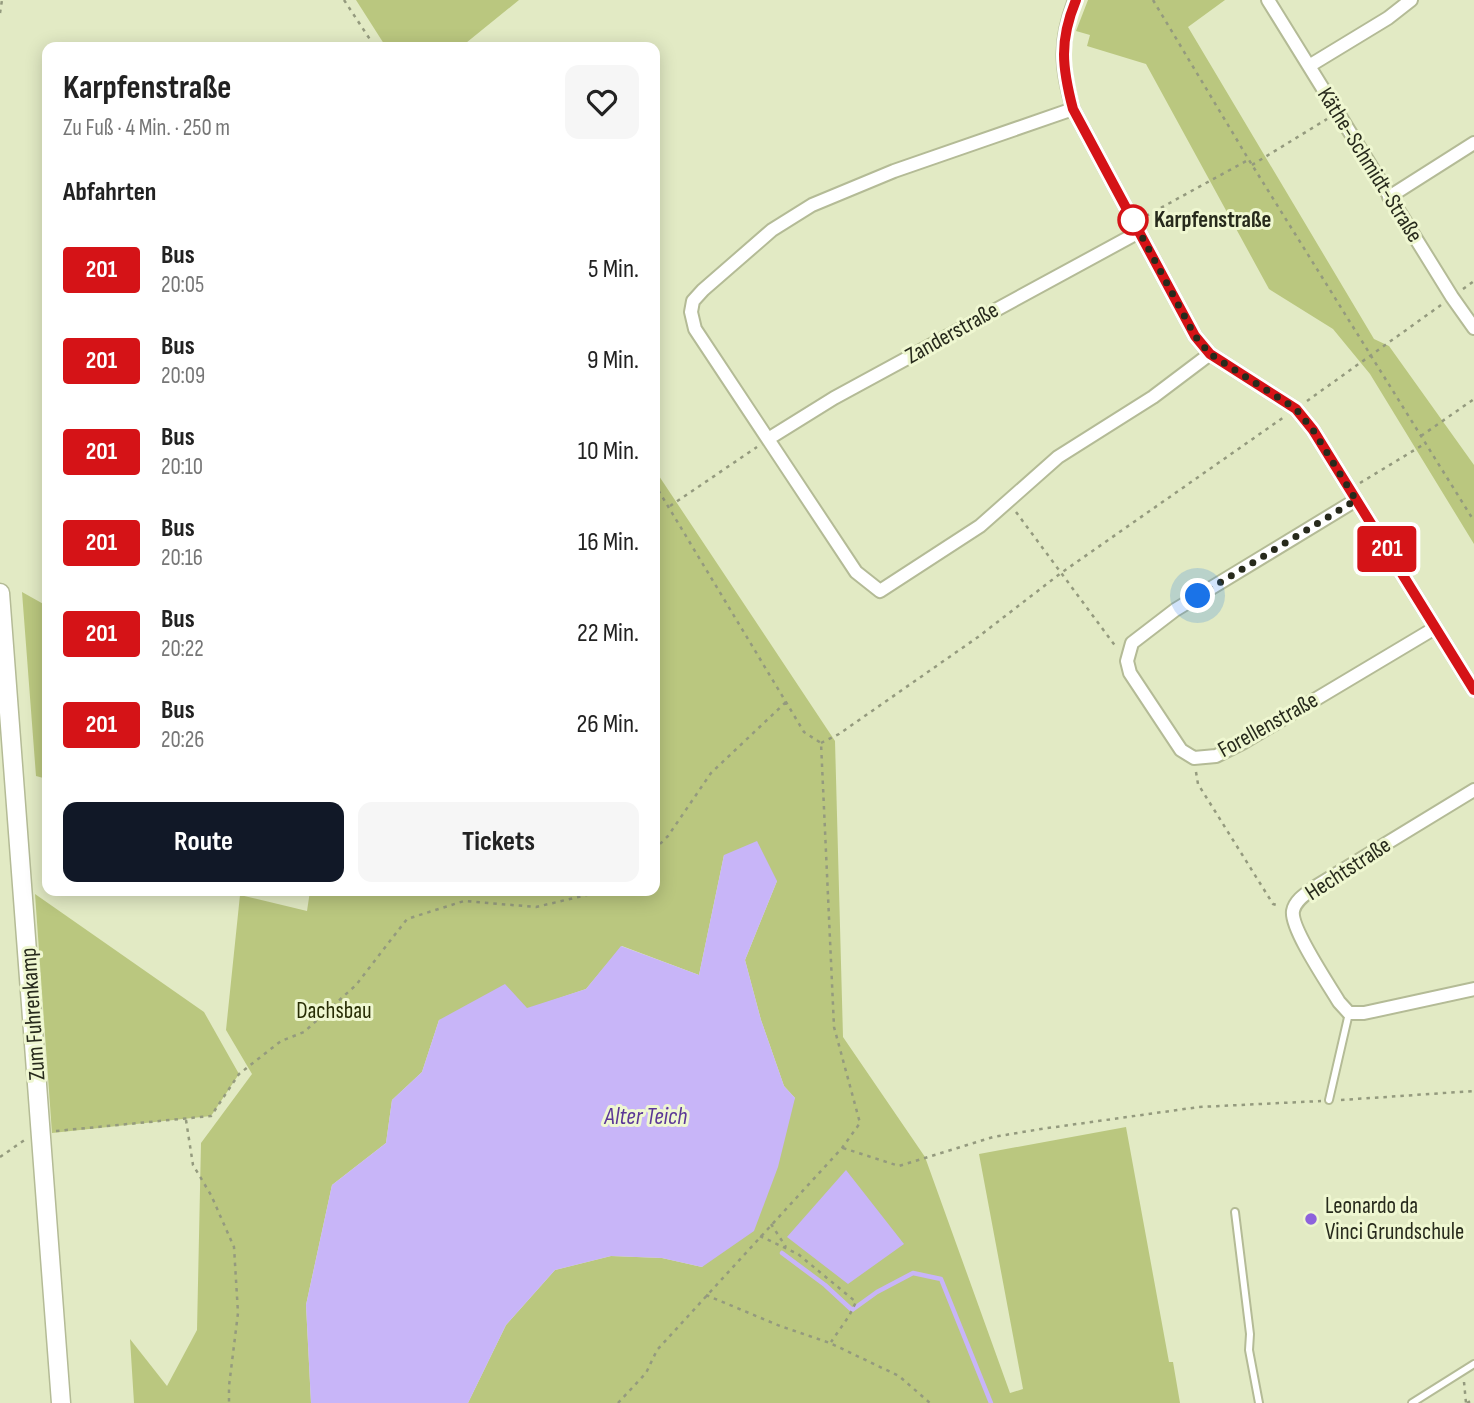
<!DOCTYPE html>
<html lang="de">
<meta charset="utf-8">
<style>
body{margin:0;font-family:"Sofia Sans Condensed",sans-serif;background:#f6f6f6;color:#222;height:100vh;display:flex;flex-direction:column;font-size:26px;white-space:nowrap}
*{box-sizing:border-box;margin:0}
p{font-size:23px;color:#767676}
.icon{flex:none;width:38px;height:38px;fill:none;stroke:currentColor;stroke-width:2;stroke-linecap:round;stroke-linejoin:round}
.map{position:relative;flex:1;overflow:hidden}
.side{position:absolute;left:42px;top:42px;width:618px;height:854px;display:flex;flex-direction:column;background:#fff;border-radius:14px;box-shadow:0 4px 18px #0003}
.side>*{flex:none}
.badge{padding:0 14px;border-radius:5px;font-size:24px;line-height:46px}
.you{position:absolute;width:35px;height:35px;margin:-18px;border:5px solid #fff;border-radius:50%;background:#1a73e8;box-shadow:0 0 0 10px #1a73e833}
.map>.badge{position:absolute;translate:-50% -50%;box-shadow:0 0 0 4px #fff}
h2{padding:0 21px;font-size:26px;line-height:63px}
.round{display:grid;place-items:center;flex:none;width:74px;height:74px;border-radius:14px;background:#f6f6f6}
.head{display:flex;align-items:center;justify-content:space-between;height:119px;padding:0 21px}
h1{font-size:33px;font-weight:700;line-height:52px}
.button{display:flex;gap:14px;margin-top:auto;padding:14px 21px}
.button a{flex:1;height:80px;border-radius:14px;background:#111827;color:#fff;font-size:28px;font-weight:700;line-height:80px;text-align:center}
.button a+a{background:#f6f6f6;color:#222}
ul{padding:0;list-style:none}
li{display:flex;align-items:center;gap:21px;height:91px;padding:0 21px}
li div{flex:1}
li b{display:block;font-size:26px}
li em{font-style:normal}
li .badge{min-width:77px;font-weight:700;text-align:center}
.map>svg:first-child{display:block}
.green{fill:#bac77f}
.water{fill:#c8b5f8}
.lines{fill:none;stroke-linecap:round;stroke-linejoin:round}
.stream{stroke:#c8b5f8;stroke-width:4.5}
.lane-casing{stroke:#b4bb96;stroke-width:10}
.street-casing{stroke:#b4bb96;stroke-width:16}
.secondary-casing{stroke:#b4bb96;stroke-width:21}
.path{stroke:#949a7e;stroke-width:2.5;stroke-dasharray:3.5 5;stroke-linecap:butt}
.lane{stroke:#fff;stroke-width:6}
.street{stroke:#fff;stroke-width:12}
.secondary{stroke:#fff;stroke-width:18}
.line-casing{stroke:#fff;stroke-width:16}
.line{stroke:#d51317;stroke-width:10}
.walk{stroke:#272a1c;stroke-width:7;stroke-dasharray:0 12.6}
.stop-dot{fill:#fff;stroke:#d51317;stroke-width:3.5}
.poi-dot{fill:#8d62dc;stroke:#eff7d1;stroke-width:2.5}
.labels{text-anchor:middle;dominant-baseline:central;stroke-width:6;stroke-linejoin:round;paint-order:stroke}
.street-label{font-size:23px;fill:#272a1c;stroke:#eff7d1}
.stop-label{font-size:23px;font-weight:bold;fill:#272a1c;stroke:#eff7d1;text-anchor:start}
.park-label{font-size:23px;fill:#272c04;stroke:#eff7d1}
.poi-label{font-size:23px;fill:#272a1c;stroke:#eff7d1;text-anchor:start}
.water-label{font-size:24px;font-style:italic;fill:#5b3796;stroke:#eff7d1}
</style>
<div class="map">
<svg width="1474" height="1403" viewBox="0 0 1474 1403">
<rect width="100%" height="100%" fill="#e2eac4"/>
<!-- green -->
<path class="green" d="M356,0H519L461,47H386Z
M1088,0H1225L1188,27L1374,339L1389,346L1474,465V544L1370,374L1333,329L1269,289L1146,64L1087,46L1090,35L1076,31Z
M655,470L835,741L843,1037L925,1157L1010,1393L1023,1389L979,1154L1126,1127L1169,1362H1173L1180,1403H468L506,1325L555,1270L611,1256L662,1258L702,1267L795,1098L784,1086L761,1020L745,960L777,881L724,855L699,975L622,946L586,989L527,1009L439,1020L422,1072L392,1100L386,1143L332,1185L306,1305L311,1403H134L130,1339L167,1386L197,1330L201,1143L252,1074L226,1030L240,895L307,911L310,891H654Z
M22,592L47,606V779L36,776Z
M35,894L204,1012L239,1074L211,1116L52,1133Z"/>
<!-- water -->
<path class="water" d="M757,841L777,881L745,960L761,1020L784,1086L795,1098L778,1167L754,1231L702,1267L662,1258L611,1256L555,1270L506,1325L468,1403H311L306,1305L332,1185L386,1143L392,1100L422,1072L439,1020L505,984L527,1008L586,989L621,946L699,975L724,855Z
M846,1170L904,1244L848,1284L787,1237Z"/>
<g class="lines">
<!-- stream -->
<path class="stream" d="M782,1253L825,1285L852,1310L877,1292L913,1273L941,1279L991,1403"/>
<!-- lane casing -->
<g class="lane-casing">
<path id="lane" d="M1329,1100L1349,1013
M1235,1212L1250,1334L1249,1350L1259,1403
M1412,1403L1474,1364"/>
</g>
<!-- street casing -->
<g class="street-casing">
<path id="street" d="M1075,0C1059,41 1061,67 1073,109L1195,336L1210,354L1296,409L1313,430L1474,690
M1268,0L1452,297L1474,328
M1309,66L1388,18L1411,0
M1073,109L894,171L812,205L772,230L703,290L693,301L691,312L695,329L856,572L880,591L980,526L1058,457L1153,397L1210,354
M1389,197L1474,143
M768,439L834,398L1139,232
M1356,500L1175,610L1132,643L1127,661L1130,673L1181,750L1194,758L1216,756L1244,742L1435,628
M1474,790L1315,887C1307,893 1295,900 1293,911C1290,928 1329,985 1339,1002L1349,1013H1364L1474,989"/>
</g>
<!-- secondary casing -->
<g class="secondary-casing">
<path id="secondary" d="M0,593L61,1403"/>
</g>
<!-- path -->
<path class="path" d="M344,0L375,47
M1153,0L1249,160L1474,521
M0,13L2,0
M1252,165L1327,119
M1146,216L1248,160
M1463,289L1474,281
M1307,401L1441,305
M1421,436L1474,399
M654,483L804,732L821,743
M1360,483L1426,443
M670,506L757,447
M1016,512L1116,647
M821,743L839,734L978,637L1061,573L1284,417
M1196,772L1198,784L1273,904L1280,906
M654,850L668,836L711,773L786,702
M1341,1100L1474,1091
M186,1120L193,1165L211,1195L234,1247L238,1313L229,1386V1403
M56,1131L211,1116L239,1074L281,1041L304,1032L356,985L407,919L464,901L536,907L591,894L597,891
M843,1148L899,1166L993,1137L1041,1129L1199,1107L1321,1101
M0,1157L26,1139
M771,1224L786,1247
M760,1236L798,1254L856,1302L849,1316L831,1342
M706,1295L780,1326L830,1343L899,1376L930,1403
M1464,1382L1466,1403
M618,1403L646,1373L657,1350L842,1148L860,1123L834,1027L821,743
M1467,1403L1474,1399"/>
<!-- lane -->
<use href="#lane" class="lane"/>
<!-- street -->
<use href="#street" class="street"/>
<!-- secondary -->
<use href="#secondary" class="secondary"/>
</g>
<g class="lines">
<!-- line casing -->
<g class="line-casing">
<path id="line" d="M1076,0C1059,41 1062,67 1073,109L1195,336L1210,354L1296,409L1313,430L1474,690"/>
</g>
<!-- line -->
<use href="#line" class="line"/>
<!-- walk -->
<path class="walk" d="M1133,220L1132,218L1195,336L1210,354L1296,409L1313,430L1356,500L1198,596"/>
</g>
<!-- markers -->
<circle class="stop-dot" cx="1133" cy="220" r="14"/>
<circle class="poi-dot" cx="1311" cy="1219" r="7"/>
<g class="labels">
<!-- street labels -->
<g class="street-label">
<text transform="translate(1370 165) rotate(58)">Käthe-Schmidt-Straße</text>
<text transform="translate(952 333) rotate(-29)">Zanderstraße</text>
<text transform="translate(1268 725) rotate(-29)">Forellenstraße</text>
<text transform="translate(1348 869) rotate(-33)">Hechtstraße</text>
<text transform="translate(33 1014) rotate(-94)">Zum Fuhrenkamp</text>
</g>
<!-- stop labels -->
<g class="stop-label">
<text x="1154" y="220">Karpfenstraße</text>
</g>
<!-- park labels -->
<g class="park-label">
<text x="334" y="1011">Dachsbau</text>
</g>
<!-- poi labels -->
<g class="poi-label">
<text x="1325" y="1206">Leonardo da<tspan x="1325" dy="26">Vinci Grundschule</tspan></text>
</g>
<!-- water labels -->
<g class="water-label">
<text x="646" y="1116">Alter Teich</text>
</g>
</g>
</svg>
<div class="you" style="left:1198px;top:596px"></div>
<b class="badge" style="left:1387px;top:549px;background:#d51317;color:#fff">201</b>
<section class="side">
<div class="head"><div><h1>Karpfenstraße</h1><p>Zu Fuß · 4 Min. · 250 m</p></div><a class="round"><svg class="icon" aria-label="heart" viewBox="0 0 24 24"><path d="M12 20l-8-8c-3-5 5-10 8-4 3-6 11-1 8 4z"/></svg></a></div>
<h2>Abfahrten</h2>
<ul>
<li><span class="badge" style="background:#d51317;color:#fff">201</span><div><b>Bus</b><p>20:05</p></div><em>5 Min.</em></li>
<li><span class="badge" style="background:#d51317;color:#fff">201</span><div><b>Bus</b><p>20:09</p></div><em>9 Min.</em></li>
<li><span class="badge" style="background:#d51317;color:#fff">201</span><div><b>Bus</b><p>20:10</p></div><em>10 Min.</em></li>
<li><span class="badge" style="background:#d51317;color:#fff">201</span><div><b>Bus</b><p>20:16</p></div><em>16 Min.</em></li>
<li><span class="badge" style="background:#d51317;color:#fff">201</span><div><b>Bus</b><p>20:22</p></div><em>22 Min.</em></li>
<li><span class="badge" style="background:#d51317;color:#fff">201</span><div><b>Bus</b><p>20:26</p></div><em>26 Min.</em></li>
</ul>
<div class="button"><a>Route</a><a>Tickets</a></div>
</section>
</div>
